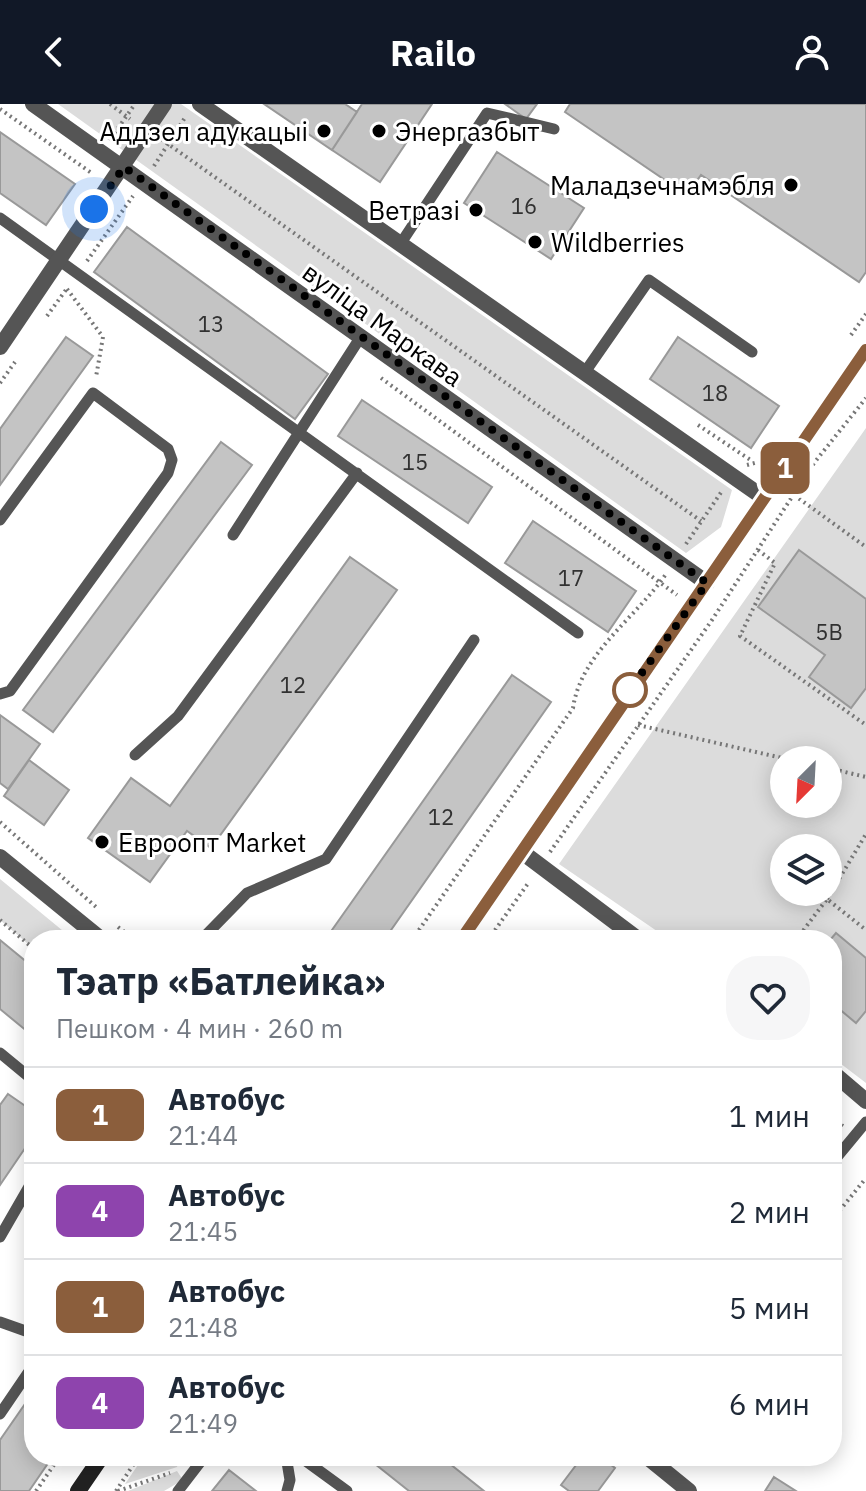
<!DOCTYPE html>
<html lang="ru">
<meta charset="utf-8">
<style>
body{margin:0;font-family:"IBM Plex Sans",sans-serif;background:#f6f6f7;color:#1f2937;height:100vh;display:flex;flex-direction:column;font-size:30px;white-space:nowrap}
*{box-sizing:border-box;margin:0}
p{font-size:26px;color:#747a83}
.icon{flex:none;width:44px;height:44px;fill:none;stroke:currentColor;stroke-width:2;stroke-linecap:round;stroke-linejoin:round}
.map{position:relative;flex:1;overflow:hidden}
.sheet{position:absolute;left:24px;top:826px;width:818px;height:536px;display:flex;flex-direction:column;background:#fff;border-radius:32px;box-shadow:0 4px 20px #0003}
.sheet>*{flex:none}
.badge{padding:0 16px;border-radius:12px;font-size:28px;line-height:52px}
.needle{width:52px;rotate:204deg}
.tools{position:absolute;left:770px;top:642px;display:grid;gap:16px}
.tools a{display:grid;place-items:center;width:72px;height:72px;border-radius:50%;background:#fff;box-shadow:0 4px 20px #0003;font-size:40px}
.you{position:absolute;width:40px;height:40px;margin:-20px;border:6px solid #fff;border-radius:50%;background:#1a73e8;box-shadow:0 0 0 12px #1a73e833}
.map>.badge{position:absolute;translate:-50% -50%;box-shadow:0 0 0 4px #fff}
.round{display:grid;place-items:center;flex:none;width:84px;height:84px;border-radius:32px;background:#f6f6f7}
.overview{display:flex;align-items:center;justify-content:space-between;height:136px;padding:0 32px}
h1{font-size:38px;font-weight:700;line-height:60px}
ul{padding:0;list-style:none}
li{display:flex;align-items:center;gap:24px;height:96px;padding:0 32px;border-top:2px solid #e0e1e3}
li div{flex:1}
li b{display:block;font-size:30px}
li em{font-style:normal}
li .badge{min-width:88px;font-weight:700;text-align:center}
header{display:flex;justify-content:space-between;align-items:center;height:104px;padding:0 32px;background:#111827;color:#fff;font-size:36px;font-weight:700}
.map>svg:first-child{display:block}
.green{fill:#dcdcdc;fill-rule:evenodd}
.building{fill:#c4c4c4;stroke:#999;stroke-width:2}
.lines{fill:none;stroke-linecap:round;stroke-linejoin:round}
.path{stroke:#777;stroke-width:4;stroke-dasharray:2 4;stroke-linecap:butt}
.lane{stroke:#555;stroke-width:11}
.street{stroke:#555;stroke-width:16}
.secondary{stroke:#222;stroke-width:16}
.line-casing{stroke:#fff;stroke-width:18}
.line{stroke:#8b5e3c;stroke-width:12}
.walk{stroke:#000;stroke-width:8;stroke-dasharray:0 14.4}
.poi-dot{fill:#000;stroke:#fff;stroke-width:3}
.stop-dot{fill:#fff;stroke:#8b5e3c;stroke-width:4}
.labels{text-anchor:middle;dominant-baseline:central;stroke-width:6;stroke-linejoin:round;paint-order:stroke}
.number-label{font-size:22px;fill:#313131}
.poi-label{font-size:26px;fill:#000;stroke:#fff;text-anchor:end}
.street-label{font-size:26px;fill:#000;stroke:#fff}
</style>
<header><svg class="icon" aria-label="back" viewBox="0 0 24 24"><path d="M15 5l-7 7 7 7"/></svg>Railo<svg class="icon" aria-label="person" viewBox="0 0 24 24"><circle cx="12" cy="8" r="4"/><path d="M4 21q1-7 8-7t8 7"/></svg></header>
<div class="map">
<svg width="866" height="1387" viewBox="0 0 866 1387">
<rect width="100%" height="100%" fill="#fff"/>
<!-- green -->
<path class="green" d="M58,0H181L732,386L721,423L686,449Z
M866,324V979L832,953V836H670L559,760ZM784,656H828V700H784ZM784,744H828V788H784Z
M0,775L74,836H34V845L0,816Z
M144,1352H180L177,1363L125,1380Z
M177,1367L183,1376L164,1387H128Z"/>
<!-- building -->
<path class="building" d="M264,0H345L357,8L332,46Z
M362,0H432L380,78L332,46Z
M505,0H537L526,15Z
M570,0H866V168L859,178L701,71L687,91L565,8Z
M0,28L75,80L46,121L0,89Z
M497,48L584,104L551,155L464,99Z
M127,123L328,270L295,315L94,168Z
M66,233L93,252L0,381V325Z
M678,233L779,302L751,344L650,275Z
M362,296L492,383L468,419L338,332Z
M221,338L252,361L53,628L23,606Z
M533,417L636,487L608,528L505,459Z
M799,446L866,495V584L851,604L809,573L825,551L758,503Z
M350,453L397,486L211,744L187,727L150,778L88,734L131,674L170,702Z
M512,571L551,598L384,836H346L332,826Z
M0,611L40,640L8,685L0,679Z
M29,656L69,686L44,721L4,692Z
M836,829L866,854V907L856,919L832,899L830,836Z
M0,836L34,864V933L0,905Z
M8,990L34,1008V1031L0,1081V1001Z
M34,1287V1352H53L29,1387H0V1336Z
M365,1352H440L484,1387H409Z
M583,1352H600L615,1364L598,1387H569L561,1381Z
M229,1366L256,1387H212Z
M774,1373L796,1387H765Z"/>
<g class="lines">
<!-- path -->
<path class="path" d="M110,0L130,15
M0,5L93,70
M111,34L135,0
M161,35L701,417
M154,62L186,12
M87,157L133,92
M67,185L103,233L96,273
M47,212L68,183
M851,231L866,210
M381,274L677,491
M0,279L15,258
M698,321L752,357
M747,361L762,357L769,349
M794,391L866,443
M686,440L722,387
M758,446L775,459L740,532L866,621
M638,621L791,656
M828,664L866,673
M0,718L96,803
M550,748L712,516L814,359L866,294
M827,795L866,730
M0,816L34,845
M118,823L135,836
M412,836L573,604C581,549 635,515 666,470
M488,836L529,778
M796,836L827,795L866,826
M832,1014L843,1022
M832,1116L866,1074
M36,1387L60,1352
M116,1387L139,1352
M118,1387L170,1369"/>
<!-- lane -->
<path class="lane" d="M0,114L578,529
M401,139L487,9L554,25
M585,268L649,176L752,248
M0,416L93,289L168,345L172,356L168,369L10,587L0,590
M233,431L360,234
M135,651L178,612L357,369
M201,836L247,789L326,755L474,536
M0,949L34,977
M832,1059L866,1018
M0,1133L34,1074
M0,1218L34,1230
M0,1310L34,1260
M286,1352L290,1376L287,1387
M299,1352L347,1387
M178,1387L205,1352"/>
<!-- street -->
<path class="street" d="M33,0L707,479
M200,0L764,394
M0,243L164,0
M522,748L639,836
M0,753L102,836
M832,968L866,997
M646,1352L689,1387"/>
<!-- secondary -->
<path class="secondary" d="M461,836L866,246
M78,1387L102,1352"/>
</g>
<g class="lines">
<!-- line casing -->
<g class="line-casing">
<path id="line" d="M461,836L866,246"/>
</g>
<!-- line -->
<use href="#line" class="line"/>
<!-- walk -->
<path class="walk" d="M94,105L124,63L707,479L628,588L630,586"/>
</g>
<!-- markers -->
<g class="poi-dot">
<circle cx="324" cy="27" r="8"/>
<circle cx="379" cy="27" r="8"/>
<circle cx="791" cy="81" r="8"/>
<circle cx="476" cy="106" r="8"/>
<circle cx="535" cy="138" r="8"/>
<circle cx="102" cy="738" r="8"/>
</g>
<circle class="stop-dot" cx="630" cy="586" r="16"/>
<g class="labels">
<!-- number labels -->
<g class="number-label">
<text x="524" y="101">16</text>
<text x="211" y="219">13</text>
<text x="715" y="288">18</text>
<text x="415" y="357">15</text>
<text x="571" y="473">17</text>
<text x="829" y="527">5В</text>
<text x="293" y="580">12</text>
<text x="441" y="712">12</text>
</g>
<!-- poi labels -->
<g class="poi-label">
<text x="308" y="27">Аддзел адукацыі</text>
<text x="395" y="27" text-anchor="start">Энергазбыт</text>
<text x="775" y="81">Маладзечнамэбля</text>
<text x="460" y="106">Ветразі</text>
<text x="551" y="138" text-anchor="start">Wildberries</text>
<text x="118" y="738" text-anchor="start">Евроопт Market</text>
</g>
<!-- street labels -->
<g class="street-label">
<text transform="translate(383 220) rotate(36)">вуліца Маркава</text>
</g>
</g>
</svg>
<div class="tools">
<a><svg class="needle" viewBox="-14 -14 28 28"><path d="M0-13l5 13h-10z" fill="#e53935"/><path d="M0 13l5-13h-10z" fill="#747a83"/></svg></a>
<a><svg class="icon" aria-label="layers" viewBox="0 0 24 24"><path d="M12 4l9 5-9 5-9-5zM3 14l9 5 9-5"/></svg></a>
</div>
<div class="you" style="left:94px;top:105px"></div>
<b class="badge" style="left:785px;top:364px;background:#8b5e3c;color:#fff">1</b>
<section class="sheet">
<div class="overview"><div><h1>Тэатр «Батлейка»</h1><p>Пешком · 4 мин · 260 m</p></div><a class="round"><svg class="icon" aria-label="heart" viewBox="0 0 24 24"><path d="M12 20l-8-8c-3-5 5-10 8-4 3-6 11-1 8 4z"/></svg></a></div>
<ul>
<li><span class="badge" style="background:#8b5e3c;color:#fff">1</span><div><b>Автобус</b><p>21:44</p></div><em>1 мин</em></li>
<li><span class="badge" style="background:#8e44ad;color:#fff">4</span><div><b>Автобус</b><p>21:45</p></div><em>2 мин</em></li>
<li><span class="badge" style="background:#8b5e3c;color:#fff">1</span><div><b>Автобус</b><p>21:48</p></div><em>5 мин</em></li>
<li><span class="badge" style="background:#8e44ad;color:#fff">4</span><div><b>Автобус</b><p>21:49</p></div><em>6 мин</em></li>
</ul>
</section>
</div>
